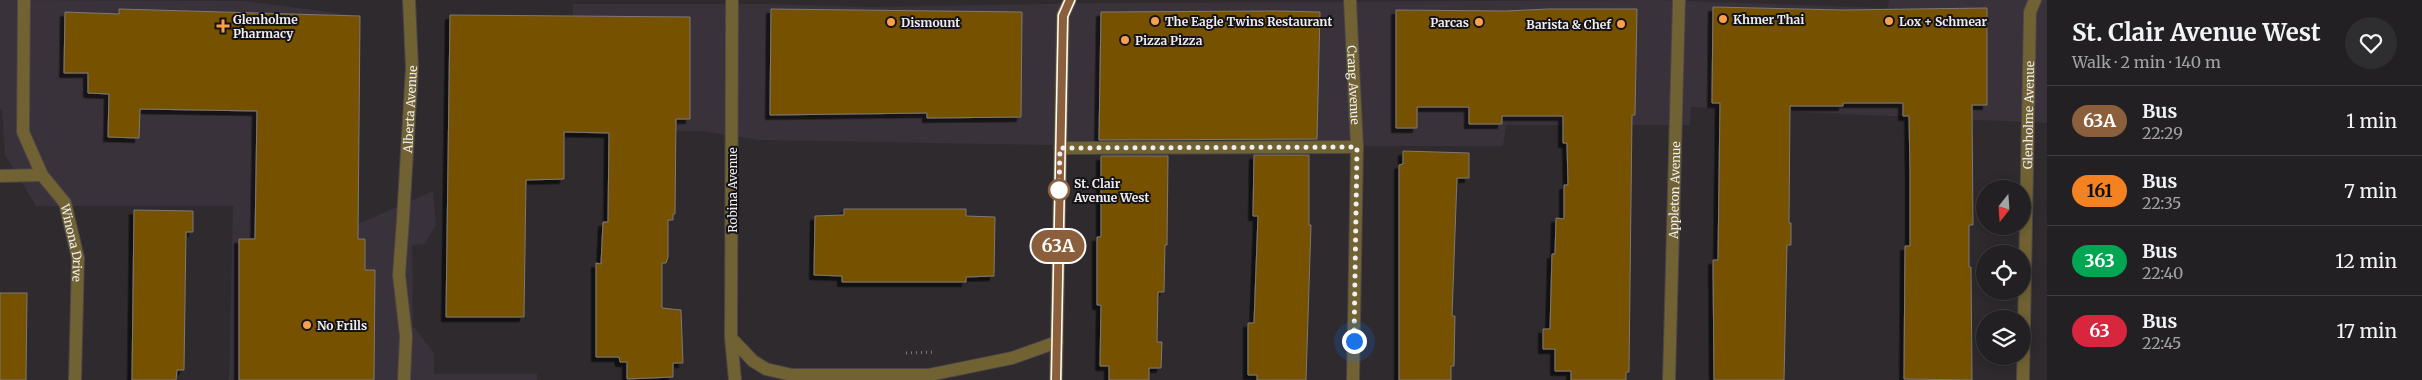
<!DOCTYPE html>
<meta charset="utf-8">
<style>
body{margin:0;font-family:Merriweather,serif;background:#2e2d2f;color:#f1f3f6;height:100vh;display:flex;flex-direction:column;font-size:19px;white-space:nowrap}
*{box-sizing:border-box;margin:0}
p{font-size:16px;color:#a2a3a5}
.icon{flex:none;width:28px;height:28px;fill:none;stroke:currentColor;stroke-width:2;stroke-linecap:round;stroke-linejoin:round}
.map{position:relative;flex:1;overflow:hidden}
.side{display:flex;flex-direction:column;background:#222022;width:375px}
.side>*{flex:none}
.badge{padding:0 10px;border-radius:16px;font-size:18px;line-height:32px}
.needle{width:32px;rotate:197deg}
.controls{position:absolute;left:1976px;top:180px;display:grid;gap:10px}
.controls a{display:grid;place-items:center;width:55px;height:55px;border-radius:50%;background:#222022;box-shadow:0 2px 12px #0003,0 0 0 1px #3f3e40;font-size:25px}
.you{position:absolute;width:25px;height:25px;margin:-12px;border:4px solid #fff;border-radius:50%;background:#1a73e8;box-shadow:0 0 0 8px #1a73e833}
.map>.badge{position:absolute;translate:-50% -50%;box-shadow:0 0 0 2px #fff}
.round{display:grid;place-items:center;flex:none;width:52px;height:52px;border-radius:26px;background:#2e2d2f}
.headline{display:flex;align-items:center;justify-content:space-between;height:85px;padding:0 25px}
h1{font-size:24px;font-weight:700;line-height:38px}
ul{padding:0;list-style:none}
li{display:flex;align-items:center;gap:15px;height:70px;padding:0 25px;border-top:1px solid #3f3e40}
li div{flex:1}
li b{display:block;font-size:19px}
li em{font-style:normal}
li .badge{min-width:55px;font-weight:700;text-align:center}
main{display:flex;flex:1;min-height:0}
.map>svg:first-child{display:block}
.built{fill:#3a323a}
.building{fill:#765106;stroke:#7c7974;filter:url(#shadow)}
.lines{fill:none;stroke-linecap:round;stroke-linejoin:round}
.lane-casing{stroke:#494549;stroke-width:14}
.street-casing{stroke:#494549;stroke-width:14}
.secondary-casing{stroke:#494549;stroke-width:14}
.path{stroke:#7c797c;stroke-width:3;stroke-dasharray:1 4;stroke-linecap:butt}
.lane{stroke:#706232;stroke-width:12}
.street{stroke:#706232;stroke-width:12}
.secondary{stroke:#97802d;stroke-width:12}
.line-casing{stroke:#fff;stroke-width:11}
.line{stroke:#8b5e3c;stroke-width:8}
.walk{stroke:#f0eef0;stroke-width:5;stroke-dasharray:0 9}
.poi-dot{fill:#fa9f4f;stroke:#151315;stroke-width:2}
.stop-dot{fill:#fff;stroke:#8b5e3c;stroke-width:2.5}
.labels{text-anchor:middle;dominant-baseline:central;stroke-width:4;stroke-linejoin:round;paint-order:stroke}
.poi-label{font-size:12px;font-weight:bold;fill:#f0eef0;stroke:#151315;text-anchor:start}
.street-label{font-size:12px;fill:#f0eef0;stroke:#151315}
.stop-label{font-size:12px;font-weight:bold;fill:#f0eef0;stroke:#151315;text-anchor:start}
</style>
<main>
<div class="map">
<svg width="2047" height="380" viewBox="0 0 2047 380">
<defs>
<filter id="shadow"><feDropShadow dx="-4.5" dy="4.5" stdDeviation="0" flood-color="#0009"/></filter>
</defs>
<rect width="100%" height="100%" fill="#2e2a2e"/>
<!-- built -->
<path class="built" d="M0,0L244,1L360,16L358,224L433,191L436,224L425,244L412,245L413,326L434,353V374H537V380H229L233,206H36L5,155L2,109H0Z
M1658,0L1888,8L1889,0H2047V123L1691,107L1690,125H1506L1503,146H1099L758,140L703,131L570,132L573,4H766L871,7L1103,3Z"/>
<!-- building -->
<path class="building" d="M1713,7L1843,10L1987,8V105H1972L1973,225H1969V267H1971L1972,380L1904,379L1905,246H1910V170L1909,116H1903V103H1843V106H1790L1789,223H1791V245H1787L1784,380H1714L1713,260H1718L1720,103H1712Z
M119,9L360,16L358,239H365V270H375L374,380H239V239H255L257,111L140,109L139,138L108,137L109,94L88,93V73H64L65,12L119,14Z
M771,9L1022,12L1021,117L927,118V113L770,115Z
M1549,9H1637L1635,115H1632L1629,372H1626V380H1571V371H1555V349H1543V329H1550L1552,254H1555L1556,218L1564,219V185H1568L1567,143H1563V116H1502V124H1469V107H1417V128H1396V10L1505,11Z
M1277,11L1320,12L1317,139L1099,140L1101,12Z
M450,15L690,17V119H676L675,214H673V220H668V257L666,263H662V308L681,310L683,363H673V377L627,379V362H620L619,357H596V263L601,264L603,222H608L609,133L564,132V179L526,180L524,317H446Z
M1403,151L1469,153V178H1457L1452,316H1455L1454,366H1451V380H1399V165L1403,164Z
M1254,155H1309V225H1311L1306,380H1257V375H1248V323H1254L1258,216H1253Z
M1101,156H1168L1167,245H1165L1164,292H1158L1157,342H1162L1161,368H1149V380H1109V366H1100L1101,305H1097V237H1101Z
M844,209H966V216L995,217L994,276L966,277V282H842V276L814,275L815,216L844,215Z
M134,210L193,211V232H186L184,370H177L176,380H132Z
M0,293H27L26,380H0Z"/>
<g class="lines">
<!-- lane casing -->
<g class="lane-casing">
<path id="lane" d="M1060,148L1357,147
M403,219L399,275L406,336L404,380
M731,338L753,361L766,369L792,375H929L1012,358L1057,342"/>
</g>
<!-- street casing -->
<g class="street-casing">
<g id="street">
<path id="s1" d="M24,0L23,132L42,175L65,203L78,258L75,380"/>
<path d="M732,0L731,338L735,380"/>
<path id="s2" d="M1350,0L1357,147L1353,380"/>
<path d="M0,176L42,175"/>
<path id="s3" d="M403,219L412,68L409,0"/>
<path id="s4" d="M1669,380L1679,0"/>
<path id="s5" d="M2023,380L2030,12L2035,0"/>
</g>
</g>
<!-- secondary casing -->
<g class="secondary-casing">
<path id="secondary" d="M1056,380L1063,15L1070,0"/>
</g>
<!-- path -->
<path class="path" d="M906,353L935,352"/>
<!-- lane -->
<use href="#lane" class="lane"/>
<!-- street -->
<use href="#street" class="street"/>
<!-- secondary -->
<use href="#secondary" class="secondary"/>
</g>
<g class="lines">
<!-- line casing -->
<g class="line-casing">
<path id="line" d="M1056,380L1063,16L1070,0"/>
</g>
<!-- line -->
<use href="#line" class="line"/>
<!-- walk -->
<path class="walk" d="M1059,190L1060,148L1357,147L1354,341"/>
</g>
<!-- markers -->
<g class="poi-dot">
<circle cx="1723" cy="19" r="5"/>
<circle cx="1155" cy="21" r="5"/>
<circle cx="1889" cy="21" r="5"/>
<circle cx="891" cy="22" r="5"/>
<circle cx="1479" cy="22" r="5"/>
<circle cx="1621" cy="24" r="5"/>
<path d="M220.5 18.5h5v5h5v5h-5v5h-5v-5h-5v-5h5z"/>
<circle cx="1125" cy="40" r="5"/>
<circle cx="307" cy="325" r="5"/>
</g>
<circle class="stop-dot" cx="1059" cy="190" r="10"/>
<g class="labels">
<!-- poi labels -->
<g class="poi-label">
<text x="233" y="19">Glenholme<tspan x="233" dy="14">Pharmacy</tspan></text>
<text x="1733" y="19">Khmer Thai</text>
<text x="1165" y="21">The Eagle Twins Restaurant</text>
<text x="1899" y="21">Lox + Schmear</text>
<text x="901" y="22">Dismount</text>
<text x="1469" y="22" text-anchor="end">Parcas</text>
<text x="1611" y="24" text-anchor="end">Barista &amp; Chef</text>
<text x="1135" y="40">Pizza Pizza</text>
<text x="317" y="325">No Frills</text>
</g>
<!-- street labels -->
<g class="street-label">
<text stroke="none"><textPath href="#s2" startOffset="85">Crang Avenue</textPath></text>
<text stroke="none"><textPath href="#s3" startOffset="110">Alberta Avenue</textPath></text>
<text stroke="none"><textPath href="#s5" startOffset="265">Glenholme Avenue</textPath></text>
<text transform="translate(732 190) rotate(-90)">Robina Avenue</text>
<text stroke="none"><textPath href="#s4" startOffset="190">Appleton Avenue</textPath></text>
<text stroke="none"><textPath href="#s1" startOffset="256">Winona Drive</textPath></text>
</g>
<!-- stop labels -->
<g class="stop-label">
<text x="1074" y="183">St. Clair<tspan x="1074" dy="14">Avenue West</tspan></text>
</g>
</g>
</svg>
<div class="controls">
<a><svg class="needle" viewBox="-14 -14 28 28"><path d="M0-13l5 13h-10z" fill="#e53935"/><path d="M0 13l5-13h-10z" fill="#a2a3a5"/></svg></a>
<a><svg class="icon" aria-label="locate" viewBox="0 0 24 24"><circle cx="12" cy="12" r="6"/><path d="M12 2v4M12 18v4M2 12h4M18 12h4"/></svg></a>
<a><svg class="icon" aria-label="layers" viewBox="0 0 24 24"><path d="M12 4l9 5-9 5-9-5zM3 14l9 5 9-5"/></svg></a>
</div>
<div class="you" style="left:1354px;top:341px"></div>
<b class="badge" style="left:1058px;top:246px;background:#8b5e3c;color:#fff">63A</b>
</div>
<section class="side">
<div class="headline"><div><h1>St. Clair Avenue West</h1><p>Walk · 2 min · 140 m</p></div><a class="round"><svg class="icon" aria-label="heart" viewBox="0 0 24 24"><path d="M12 20l-8-8c-3-5 5-10 8-4 3-6 11-1 8 4z"/></svg></a></div>
<ul>
<li><span class="badge" style="background:#8b5e3c;color:#fff">63A</span><div><b>Bus</b><p>22:29</p></div><em>1 min</em></li>
<li><span class="badge" style="background:#f58220;color:#111">161</span><div><b>Bus</b><p>22:35</p></div><em>7 min</em></li>
<li><span class="badge" style="background:#00a651;color:#fff">363</span><div><b>Bus</b><p>22:40</p></div><em>12 min</em></li>
<li><span class="badge" style="background:#d7263d;color:#fff">63</span><div><b>Bus</b><p>22:45</p></div><em>17 min</em></li>
</ul>
</section>
</main>
